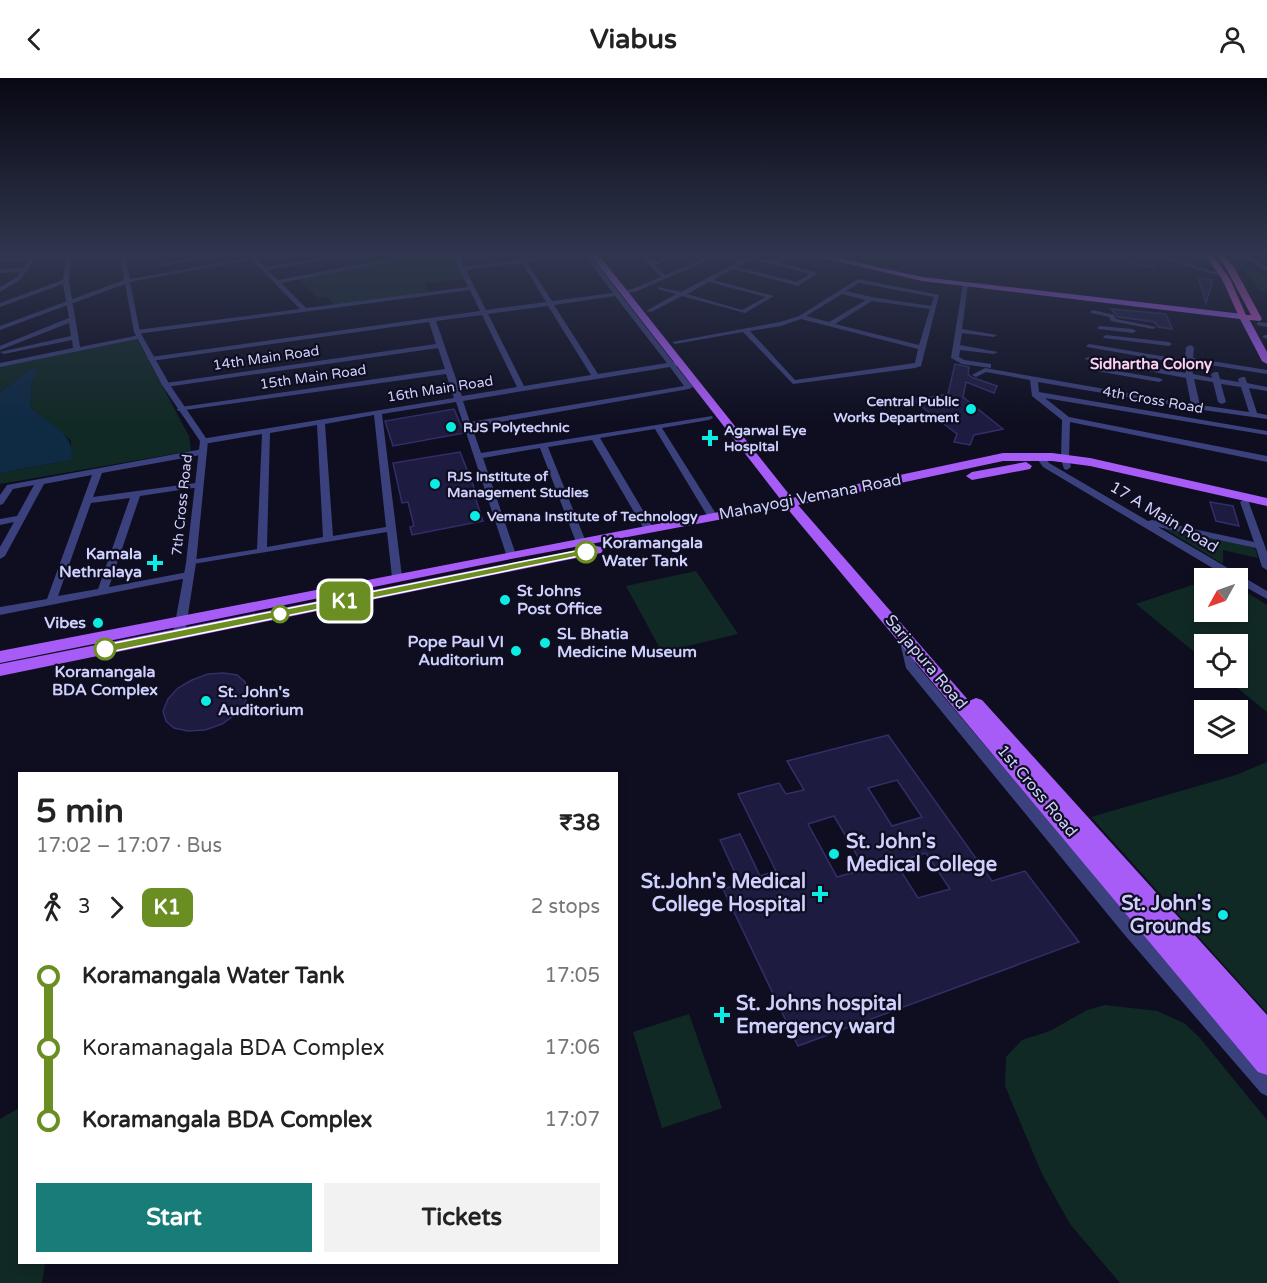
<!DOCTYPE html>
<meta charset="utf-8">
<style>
body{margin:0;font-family:"Varela Round",sans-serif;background:#f2f2f2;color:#222;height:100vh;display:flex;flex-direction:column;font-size:22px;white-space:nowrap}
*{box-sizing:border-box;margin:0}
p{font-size:20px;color:#767676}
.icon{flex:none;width:33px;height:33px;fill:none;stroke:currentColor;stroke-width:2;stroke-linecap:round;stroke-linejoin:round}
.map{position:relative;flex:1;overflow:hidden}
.details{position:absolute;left:18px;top:694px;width:600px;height:492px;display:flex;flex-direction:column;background:#fff;border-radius:0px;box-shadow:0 3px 9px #0003}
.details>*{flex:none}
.badge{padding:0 12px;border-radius:9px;font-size:21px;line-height:39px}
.needle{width:39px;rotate:230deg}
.buttons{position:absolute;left:1194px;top:490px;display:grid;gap:12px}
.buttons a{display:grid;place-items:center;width:54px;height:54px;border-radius:0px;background:#fff;box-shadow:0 3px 9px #0003;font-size:30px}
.map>.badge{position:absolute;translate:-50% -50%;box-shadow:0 0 0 3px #fff}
.legs{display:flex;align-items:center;gap:9px;height:66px;padding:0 18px;font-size:20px}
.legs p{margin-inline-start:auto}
.headline{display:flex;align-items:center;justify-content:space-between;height:102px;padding:0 18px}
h1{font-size:33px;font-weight:800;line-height:45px}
.primary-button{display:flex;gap:12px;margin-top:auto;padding:12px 18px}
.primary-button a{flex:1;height:69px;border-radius:0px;background:#187c79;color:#fff;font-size:24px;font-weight:800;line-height:69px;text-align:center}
.primary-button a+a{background:#f2f2f2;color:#222}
ul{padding:0 18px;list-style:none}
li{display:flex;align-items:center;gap:21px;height:72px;font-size:22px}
li i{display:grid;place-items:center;width:9px;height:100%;margin:0 8px;background:currentColor}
li i::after{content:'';width:15px;height:15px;margin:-8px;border:4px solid;border-radius:50%;background:#fff}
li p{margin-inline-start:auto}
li:first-child i{background:linear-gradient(#0000 50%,currentColor 0)}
li:last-child i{background:linear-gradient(currentColor 50%,#0000 0)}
header{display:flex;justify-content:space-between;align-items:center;height:78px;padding:0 18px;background:#fff;font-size:27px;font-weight:800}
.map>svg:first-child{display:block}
.green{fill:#112925}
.water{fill:#0f2a43}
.building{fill:#1d1b3f;stroke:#322e6a;stroke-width:1.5;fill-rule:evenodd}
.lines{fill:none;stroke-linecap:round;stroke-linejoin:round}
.minor{fill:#3b417c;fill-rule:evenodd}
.tertiary{fill:#3b417c;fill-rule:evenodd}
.primary{fill:#a85cf7;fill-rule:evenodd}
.trunk{fill:#cf56d6;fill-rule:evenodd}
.line-1{fill:#6b8e23;stroke:#fff;stroke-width:1.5}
.poi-dot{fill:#0cebe4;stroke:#0e0e20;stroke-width:2}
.stop-1-dot{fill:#fff;stroke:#6b8e23;stroke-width:3}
.labels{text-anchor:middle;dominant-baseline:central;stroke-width:4.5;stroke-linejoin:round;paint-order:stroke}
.far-street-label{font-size:14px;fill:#cfd0fd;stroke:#0e0e20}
.far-poi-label{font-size:14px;font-weight:bold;fill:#cfd0fd;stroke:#0e0e20;text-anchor:start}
.far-neighbourhood-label{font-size:15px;font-weight:bold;fill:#fdd1f2;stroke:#0e0e20}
.street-label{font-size:16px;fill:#cfd0fd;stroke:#0e0e20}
.stop-label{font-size:16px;font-weight:bold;fill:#cfd0fd;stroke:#0e0e20;text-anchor:start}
.poi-label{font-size:16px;font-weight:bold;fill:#cfd0fd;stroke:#0e0e20;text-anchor:end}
.near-poi-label{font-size:20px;font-weight:bold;fill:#cfd0fd;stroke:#0e0e20;text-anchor:start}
</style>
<header><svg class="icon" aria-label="back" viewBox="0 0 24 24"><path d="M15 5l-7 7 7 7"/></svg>Viabus<svg class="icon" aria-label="person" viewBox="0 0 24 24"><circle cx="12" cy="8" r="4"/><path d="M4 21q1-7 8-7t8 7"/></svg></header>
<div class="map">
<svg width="1267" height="1205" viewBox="0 0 1267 1205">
<rect width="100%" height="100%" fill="#0e0e20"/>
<!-- green -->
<path class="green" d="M426,176H452L464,201L425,205L429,214L336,227L325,218L318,220L297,200Z
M846,176H911L892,187Z
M1237,183L1267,199V213L1260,212Z
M136,259L189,358L191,373L0,406V395L71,382V363C58,349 43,342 30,329L32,306L37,293L30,292L0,314V287Z
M1160,448L1255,470L1258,480L1223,472V486Z
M696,493L738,556L662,574L626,508Z
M1204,503V534H1238V509L1267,527V634L1225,600H1238V567H1204V582L1136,526Z
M1267,684V935L1091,739L1236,697Z
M1105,927L1157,933L1184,945L1199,959L1267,1042V1205H1120L1070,1146L1042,1096L1005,1008L1006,979L1022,962L1050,953L1087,932Z
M689,936L722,1030L662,1050L633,954Z
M19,1030L20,1185H45L42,1205H0V1041Z"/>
<!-- water -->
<path class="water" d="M38,291L32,306L30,329C47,346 77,354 71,382L0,395V314L30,292Z"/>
<!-- building -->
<path class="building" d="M1138,177L1158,182L1154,190L1134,186Z
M1198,200L1213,202L1206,225Z
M1111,231L1166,236L1172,251L1158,249L1155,244L1118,239Z
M955,286L969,289L968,296L971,299L997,308L994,315L966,304L963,319L1003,351L974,357L970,367L954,364L957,356L913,322L948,316Z
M454,331L464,355L393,368L385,343Z
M460,374L475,412L473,413L483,443L412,457L410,449L414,448L408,424L402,425L393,385Z
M1210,424L1233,428L1239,448L1216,443Z
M223,595L237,597L245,604L248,614L245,625L236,636L222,646L205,652L188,653L174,650L166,643L163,633L168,621L178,610L192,602L208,596Z
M888,657L992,803L1025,793L1079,864L798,968L723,811L740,806L720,762L740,756L760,798L776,793L738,716L779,705L786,716L804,712L787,683ZM897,702L922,739L892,748L868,710ZM834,738L865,791L837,799L808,746ZM926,775L950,811L918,820L895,784Z"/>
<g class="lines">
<!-- minor -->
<path class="minor" d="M33,176H37V178L110,176L71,180L69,203L80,269L140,257L142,258V260L0,289V285L73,270L72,262L4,276L0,274L71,258L69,245L0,272V268L69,240L63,206L0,229V225L63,202L66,180L34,182L28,191L29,193L26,194L20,202L0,214V209L16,200L20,194L0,195V191L23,190L29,182L0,184V180L31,179Z
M208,176H219L164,188L161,186Z
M342,176H355L268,192L278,202L415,176H427L281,205L306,230L468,209L452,176H458L464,189L520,182L516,176H522L525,181L581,176L527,184L552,223L613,215L583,176H589L673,284L683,283V287L676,288L693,309L689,311L472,349L481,375L712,338L713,340L709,342L662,350L718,439L716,441L713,442L708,439L655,351L600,360L654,451L649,454L644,451L592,362L548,369L586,464L581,467L576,464L540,370L483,380L516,477L511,480L507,479L456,324L382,336L402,499L401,501L397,502L392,499L387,454L187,487L186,485L191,482L257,471L262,356L204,366L200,363L201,361L454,320L446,296L178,333L177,331L181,329L445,291L438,270L166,309L162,307L166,305L436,266L429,244L151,283L147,281L151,279L480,233L470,212L137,256L134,254L137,252L300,231L251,181V179H255L265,189ZM522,185L546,224L486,232L466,192ZM615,218L667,285L598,296L554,227ZM548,228L591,297L524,308L488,236ZM482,237L517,309L462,318L436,243ZM670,289L684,308L470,344L463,323ZM374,337L386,449L333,458L325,346ZM317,347L323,459L267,469L270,355Z
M639,176H645L653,184L674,176H682L655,187L665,197L715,176H723L635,214L622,215V213L632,211L661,199Z
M786,176H793L780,184L818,195L798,208L733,191L713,202L774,218L745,235L682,218L651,234L646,233L676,216L658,211V209L681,214L749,178L774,183ZM752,181L810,196L797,204L737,189ZM709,204L766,219L742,232L687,216Z
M1147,176H1156L1225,197L1220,198Z
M1239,176H1246L1267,189V193Z
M858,201L939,217L921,288L915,290L793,306L743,254L675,266L672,264L780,244L799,238ZM859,205L934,219L931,228L871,219L846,213ZM842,216L866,222L829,244L806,238ZM872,223L930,231L919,267L835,246ZM801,241L918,271L915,285L795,302L750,253L781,248Z
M963,205L968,206L962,251L997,257L994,259L962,255L960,267L998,274L994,276L960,272L959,279L964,282L991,286V290L962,286L951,280Z
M1093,232L1114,237L1116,241L1156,249L1153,251L1111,243L1109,239L1091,235L1090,234Z
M1259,244L1267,245V249L1257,247V245Z
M1100,248L1133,251L1136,253L1133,255L1098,251L1097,250Z
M1106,257L1169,264L1172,266L1169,268L1104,260L1103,259Z
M1265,257H1267V261L1262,259Z
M1089,266L1185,282L1186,269L1190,267L1194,269L1193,280L1267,292V296L1191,284L1193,296L1212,300L1211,296L1215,294H1218L1220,301L1239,304L1238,301L1242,299H1245L1247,305L1267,309V313L1249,310L1257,335L1267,337V341L1196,331L1038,304L1039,314L1267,353V357L1045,320L1069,339L1267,378V384L1070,344L1069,381L1071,389L1067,392L1064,391L1061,381L1062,342L1032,318L1030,302L986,294L976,299L972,297L985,290L1191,326L1186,300L1084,281L1088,279L1186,295L1184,286L1087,269L1086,268ZM1194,301L1213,304L1218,324L1222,326L1226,324L1221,306L1241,309L1249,334L1200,327Z
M1099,290L1159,300L1163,302L1159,304L1102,294H1099Z
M203,371L206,372V376L102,395L93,419L203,404V408L200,409L140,418L109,509L188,494L193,497L192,499L0,537V529L47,521L92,397L44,406L5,478L0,481V469L14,444L0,447V441L17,438L34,407L13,411L3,426L0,427V417L7,407ZM130,420L98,511L58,518L91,425Z
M1040,376L1043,377L1049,385L1148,443L1152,442L1254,464L1240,424L1245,421L1248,422L1267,474V492L1262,489L1256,470L1158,449L1267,513V521L1238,505V501H1231L1043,389L1036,379Z"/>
<!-- tertiary -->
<path class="tertiary" d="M119,176H125L130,201L270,176H282L130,204L140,254L170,307L208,363L196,485L185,556L179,560L173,556L186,485L200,363L162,307L134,254L125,206L0,252V248L124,202Z
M905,556L911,560L916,586L1135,845L1267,995V1018L1261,1015L1123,855L906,590L899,560Z"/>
<!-- primary -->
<path class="primary" d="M590,176H598L792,420L1003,375H1052L1090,380L1267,420V428L1090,388L1052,383H1003L798,427L969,623L976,620L982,622L1267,937V997L1258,994L786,429L511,481L0,585V573L781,422Z
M806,176H820L922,199L1243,236L1248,239L1267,274V286L1262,283L1240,241L922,203Z
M1026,384L1032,388L1030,391L972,402L966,398L972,394Z
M596,468L601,469L603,472L601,475L0,598V586Z"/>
<!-- trunk -->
<path class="trunk" d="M1204,176H1212L1230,201L1246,237H1251L1226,190L1215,176H1223L1234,189L1262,241L1260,243L1240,241L1222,201Z"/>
</g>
<!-- sky -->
<linearGradient id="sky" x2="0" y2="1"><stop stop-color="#080812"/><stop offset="0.51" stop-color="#30364e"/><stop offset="1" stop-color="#30364e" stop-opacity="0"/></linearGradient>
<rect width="1267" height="345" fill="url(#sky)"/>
<!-- line-1 -->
<path class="line-1" d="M586,471L591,474L589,476L105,575L100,571L105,567Z"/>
<!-- markers -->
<g class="poi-dot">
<circle cx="971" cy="331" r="6"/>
<circle cx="451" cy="349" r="6"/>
<path d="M707 351h6v6h6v6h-6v6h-6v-6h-6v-6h6z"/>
<circle cx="435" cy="406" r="6"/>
<circle cx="475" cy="438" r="6"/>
<path d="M152 476h6v6h6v6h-6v6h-6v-6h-6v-6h6z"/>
<circle cx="505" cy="522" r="6"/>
<circle cx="98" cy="545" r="6"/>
<circle cx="545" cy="565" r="6"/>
<circle cx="516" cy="573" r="6"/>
<circle cx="206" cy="623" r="6"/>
<circle cx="834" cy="776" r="6"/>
<path d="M817 807h6v6h6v6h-6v6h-6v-6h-6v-6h6z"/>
<circle cx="1223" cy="837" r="6"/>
<path d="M719 928h6v6h6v6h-6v6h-6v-6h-6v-6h6z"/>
</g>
<g class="stop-1-dot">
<circle cx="586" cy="474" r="10"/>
<circle cx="280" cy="536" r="8"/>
<circle cx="105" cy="571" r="10"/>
</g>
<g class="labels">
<!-- far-street labels -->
<g class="far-street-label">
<text transform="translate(266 280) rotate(-8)">14th Main Road</text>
<text transform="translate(313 299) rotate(-8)">15th Main Road</text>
<text transform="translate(440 311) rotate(-9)">16th Main Road</text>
<text transform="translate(1153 322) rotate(10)">4th Cross Road</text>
<text transform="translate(182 427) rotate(-84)">7th Cross Road</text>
</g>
<!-- far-poi labels -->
<g class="far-poi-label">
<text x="959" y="323" text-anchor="end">Central Public<tspan x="959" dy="16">Works Department</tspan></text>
<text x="463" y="349">RJS Polytechnic</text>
<text x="724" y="352">Agarwal Eye<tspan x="724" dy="16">Hospital</tspan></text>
<text x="447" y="398">RJS Institute of<tspan x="447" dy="16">Management Studies</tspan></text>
<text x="487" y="438">Vemana Institute of Technology</text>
</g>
<!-- far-neighbourhood labels -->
<g class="far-neighbourhood-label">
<text x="1151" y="286">Sidhartha Colony</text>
</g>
<!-- street labels -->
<g class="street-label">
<text transform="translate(810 419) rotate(-11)">Mahayogi Vemana Road</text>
<text transform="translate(1164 439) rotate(31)">17 A Main Road</text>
<text transform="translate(926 584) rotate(50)">Sarjapura Road</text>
<text transform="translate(1037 713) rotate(50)">1st Cross Road</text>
</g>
<!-- stop labels -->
<g class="stop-label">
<text x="602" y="465">Koramangala<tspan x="602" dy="18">Water Tank</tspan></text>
<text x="105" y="594" text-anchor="middle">Koramangala<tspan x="105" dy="18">BDA Complex</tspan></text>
</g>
<!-- poi labels -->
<g class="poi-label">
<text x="142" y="476">Kamala<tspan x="142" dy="18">Nethralaya</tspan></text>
<text x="517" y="513" text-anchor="start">St Johns<tspan x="517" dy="18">Post Office</tspan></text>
<text x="86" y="545">Vibes</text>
<text x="557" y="556" text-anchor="start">SL Bhatia<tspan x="557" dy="18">Medicine Museum</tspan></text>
<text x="504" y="564">Pope Paul VI<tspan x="504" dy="18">Auditorium</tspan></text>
<text x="218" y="614" text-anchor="start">St. John's<tspan x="218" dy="18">Auditorium</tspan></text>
</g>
<!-- near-poi labels -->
<g class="near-poi-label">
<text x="846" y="764">St. John's<tspan x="846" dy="23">Medical College</tspan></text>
<text x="806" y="804" text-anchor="end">St.John's Medical<tspan x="806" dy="23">College Hospital</tspan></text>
<text x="1211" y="826" text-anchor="end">St. John's<tspan x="1211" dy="23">Grounds</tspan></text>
<text x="736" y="926">St. Johns hospital<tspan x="736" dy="23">Emergency ward</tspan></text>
</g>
</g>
</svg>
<div class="buttons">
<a><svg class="needle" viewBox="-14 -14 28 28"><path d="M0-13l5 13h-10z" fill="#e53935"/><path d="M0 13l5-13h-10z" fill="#767676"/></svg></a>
<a><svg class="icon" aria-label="locate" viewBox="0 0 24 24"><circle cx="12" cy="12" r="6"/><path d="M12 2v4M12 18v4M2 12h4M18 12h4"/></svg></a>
<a><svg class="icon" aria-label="layers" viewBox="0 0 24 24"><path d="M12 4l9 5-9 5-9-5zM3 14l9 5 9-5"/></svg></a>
</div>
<b class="badge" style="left:345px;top:523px;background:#6b8e23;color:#fff">K1</b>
<section class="details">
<div class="headline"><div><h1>5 min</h1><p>17:02 – 17:07 · Bus</p></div><b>₹38</b></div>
<div class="legs"><svg class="icon" aria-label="walk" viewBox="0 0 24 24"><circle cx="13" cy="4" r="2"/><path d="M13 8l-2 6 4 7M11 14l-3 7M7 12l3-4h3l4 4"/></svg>3<svg class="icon" aria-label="forward" viewBox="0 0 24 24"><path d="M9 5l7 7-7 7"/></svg><b class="badge" style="background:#6b8e23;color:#fff">K1</b><p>2 stops</p></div>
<ul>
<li><i style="color:#6b8e23"></i><b>Koramangala Water Tank</b><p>17:05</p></li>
<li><i style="color:#6b8e23"></i><span>Koramanagala BDA Complex</span><p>17:06</p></li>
<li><i style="color:#6b8e23"></i><b>Koramangala BDA Complex</b><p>17:07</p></li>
</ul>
<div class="primary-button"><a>Start</a><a>Tickets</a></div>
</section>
</div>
